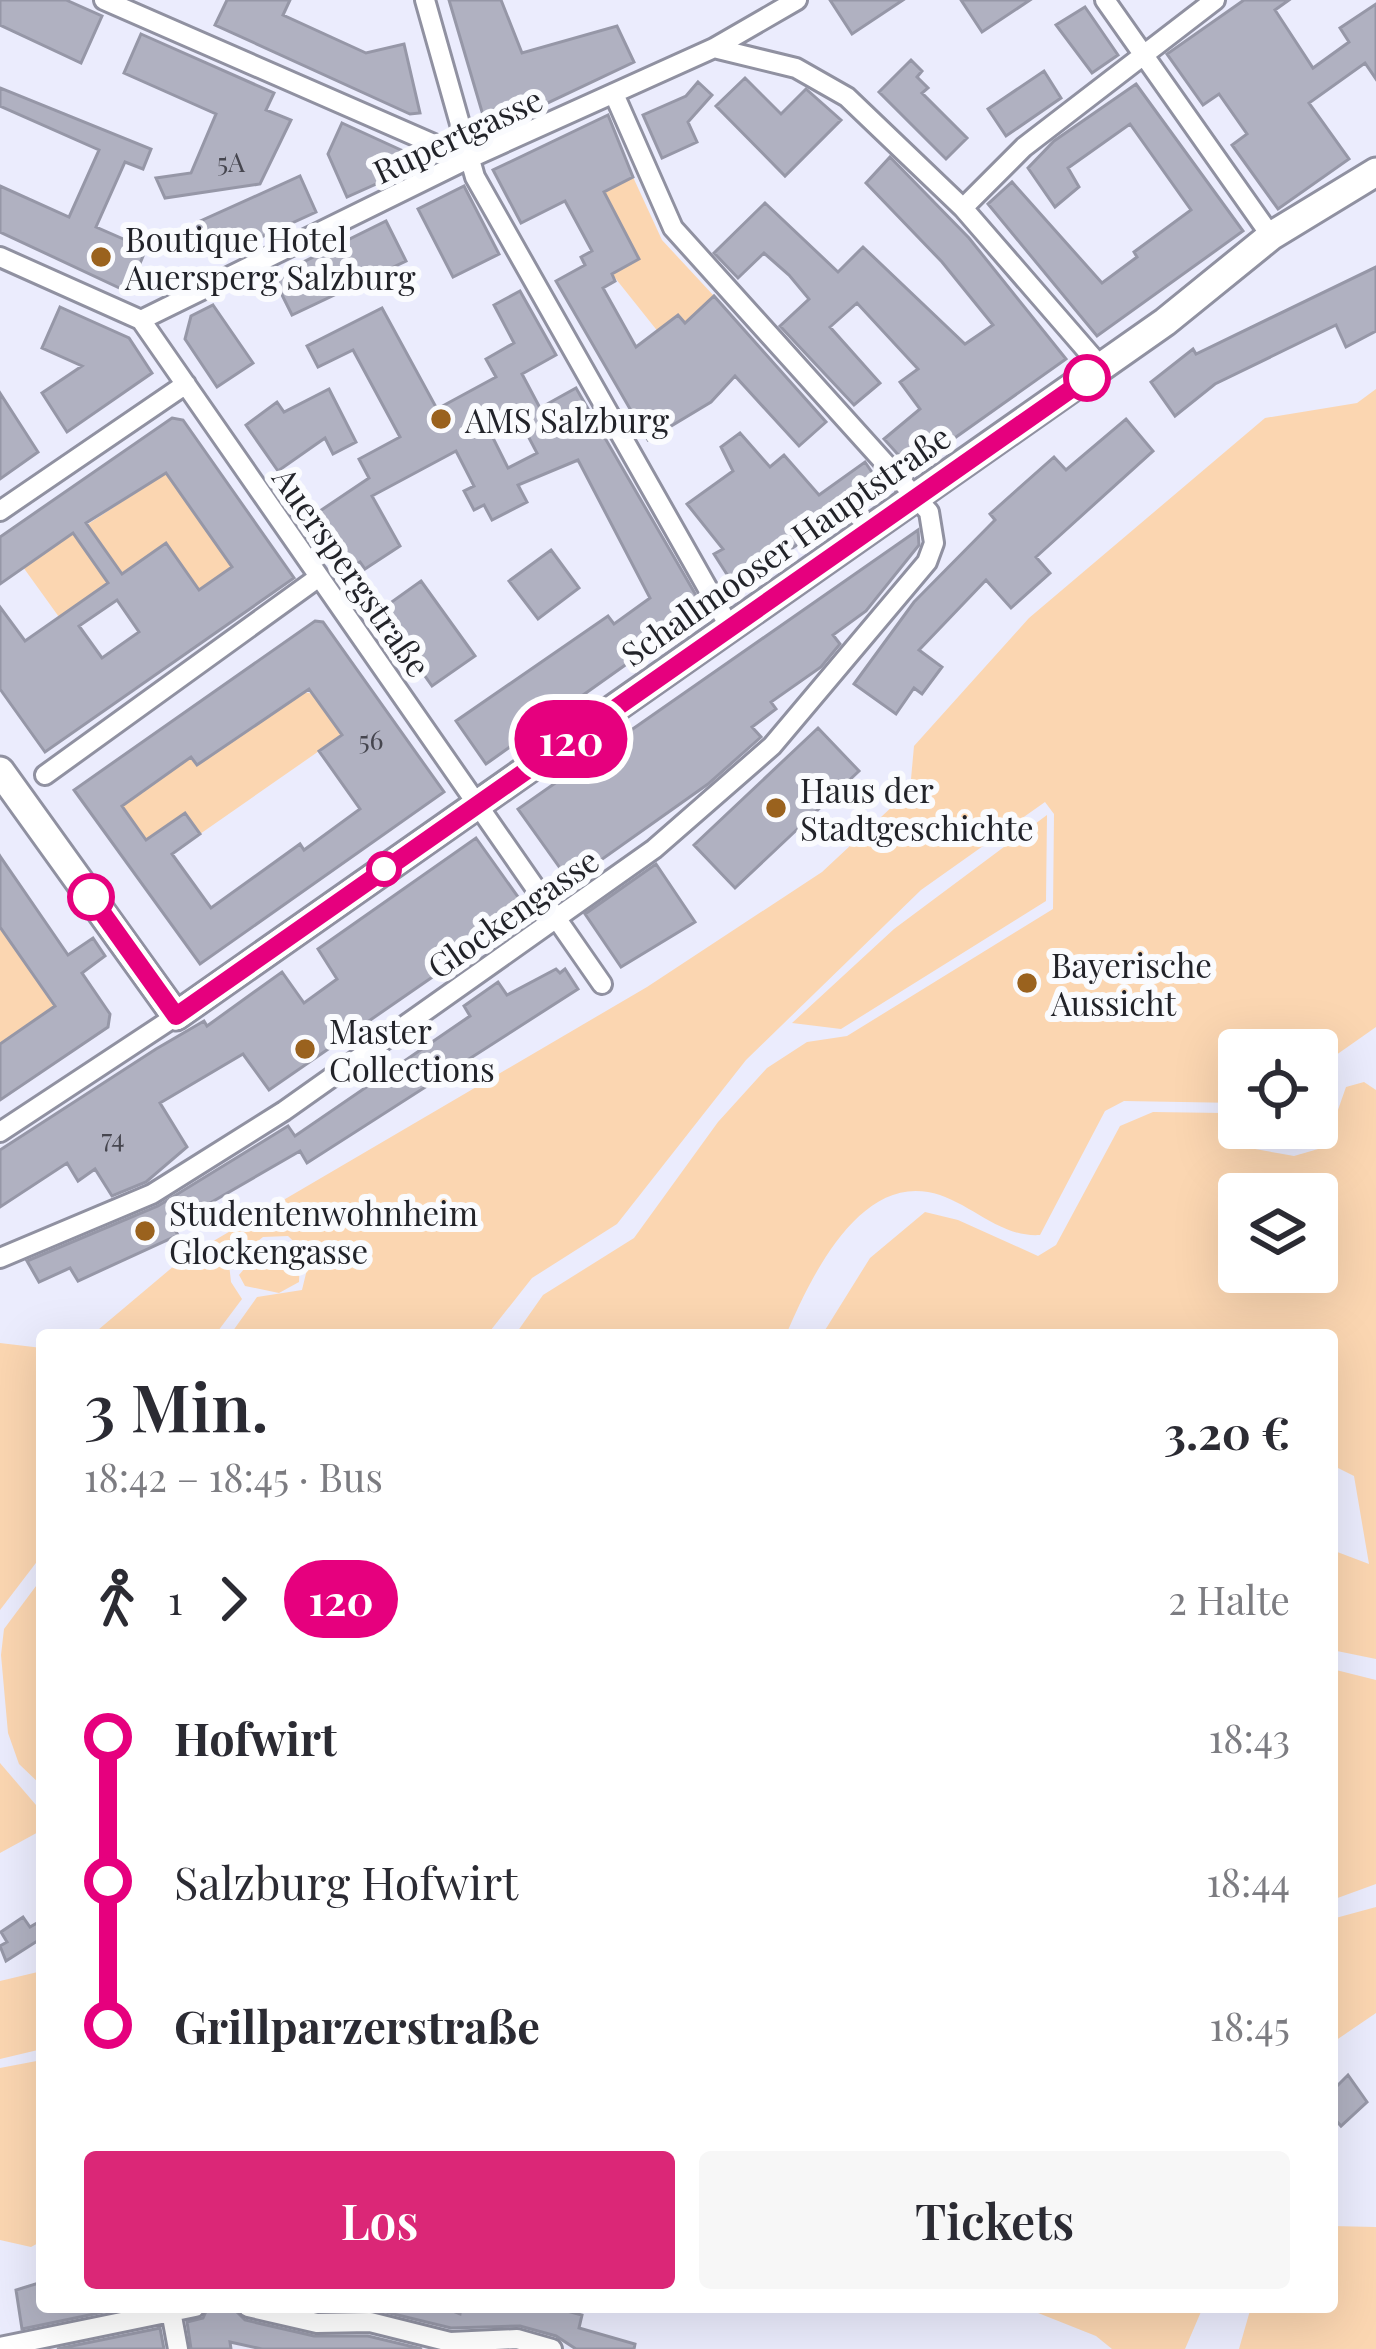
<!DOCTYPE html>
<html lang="de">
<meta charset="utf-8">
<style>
body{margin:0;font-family:"Playfair Display",serif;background:#f7f7f7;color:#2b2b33;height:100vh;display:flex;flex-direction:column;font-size:45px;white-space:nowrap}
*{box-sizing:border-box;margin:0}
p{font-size:39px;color:#7c7c81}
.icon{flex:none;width:66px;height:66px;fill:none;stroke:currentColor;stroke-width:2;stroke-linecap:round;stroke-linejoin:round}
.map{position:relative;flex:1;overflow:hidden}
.side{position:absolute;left:36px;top:1329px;width:1302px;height:984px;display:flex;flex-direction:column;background:#fff;border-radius:12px;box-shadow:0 12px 48px #0002}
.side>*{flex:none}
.badge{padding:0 24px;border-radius:39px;font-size:42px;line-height:78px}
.tools{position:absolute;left:1218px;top:1029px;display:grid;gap:24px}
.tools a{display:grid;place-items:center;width:120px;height:120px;border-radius:12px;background:#fff;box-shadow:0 12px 48px #0002;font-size:60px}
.map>.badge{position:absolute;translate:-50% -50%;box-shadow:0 0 0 6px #fff}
.legs{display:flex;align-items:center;gap:18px;height:132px;padding:0 48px;font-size:39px}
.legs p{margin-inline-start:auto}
.headline{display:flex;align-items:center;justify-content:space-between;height:204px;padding:0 48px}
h1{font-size:66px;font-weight:600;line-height:90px}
.cta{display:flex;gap:24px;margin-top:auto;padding:24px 48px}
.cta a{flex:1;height:138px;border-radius:12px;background:#db2777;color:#fff;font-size:48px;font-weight:600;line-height:138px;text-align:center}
.cta a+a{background:#f7f7f7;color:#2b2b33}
ul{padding:0 48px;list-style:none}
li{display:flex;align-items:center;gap:42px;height:144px;font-size:45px}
li i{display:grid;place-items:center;width:18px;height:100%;margin:0 15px;background:currentColor}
li i::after{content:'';width:30px;height:30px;margin:-15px;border:9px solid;border-radius:50%;background:#fff}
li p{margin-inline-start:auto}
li:first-child i{background:linear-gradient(#0000 50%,currentColor 0)}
li:last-child i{background:linear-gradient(currentColor 50%,#0000 0)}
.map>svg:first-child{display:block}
.green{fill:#fbd6b1;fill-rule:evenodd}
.building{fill:#b0b1c1;stroke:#9697a7;stroke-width:3;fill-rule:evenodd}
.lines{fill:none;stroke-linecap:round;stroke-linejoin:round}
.street-casing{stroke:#9091a1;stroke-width:24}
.secondary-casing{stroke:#9091a1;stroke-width:33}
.street{stroke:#fff;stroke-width:18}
.secondary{stroke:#fff;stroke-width:27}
.line-1-casing{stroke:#fff;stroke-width:27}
.line-1{stroke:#e6007e;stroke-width:18}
.poi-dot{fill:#9a621e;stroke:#fafbfe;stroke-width:4.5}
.stop-1-dot{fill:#fff;stroke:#e6007e;stroke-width:6}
.labels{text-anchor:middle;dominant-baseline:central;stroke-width:12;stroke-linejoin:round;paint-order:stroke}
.number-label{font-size:27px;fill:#46464f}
.street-label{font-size:33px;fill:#222329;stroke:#fafbfe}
.poi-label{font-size:33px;fill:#222329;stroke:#fafbfe;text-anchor:start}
</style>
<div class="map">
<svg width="1376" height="2349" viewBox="0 0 1376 2349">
<rect width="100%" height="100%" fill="#ebecfd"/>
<!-- green -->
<path class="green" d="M633,177L662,240L714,296L685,323L659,333L612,274L639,258L606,196L592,198Z
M1376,389V1027L1329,1060L1317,1112V1050H1239V1103L1124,1101L1105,1111L1040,1235C998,1238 968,1199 928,1192C856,1179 808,1283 786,1335H515L543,1295L634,1238L718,1122L767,1068L807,1042L847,1036L1053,909L1054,814L1045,802L921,890L746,1060L617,1224L532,1278L487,1335H230L257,1297L302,1290L310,1257L288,1236L263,1237L229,1264L231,1282L242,1299L215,1335H92L181,1260L647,987L822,872L910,790L914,746L1029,618L1265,418L1357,403Z
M167,472L215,543L236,564L199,590L165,543L59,617L23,567Z
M303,692L314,694L342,735L200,834L185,813L146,840L119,809L191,757L198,765Z
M1047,815L1046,901L841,1029L792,1023L894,929Z
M0,927L63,1007L0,1044Z
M1364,1082L1376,1090V1659L1332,1650V1550L1369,1564L1354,1476L1332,1465V1335H822L870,1258L925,1212L958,1220L1038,1256L1056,1245L1120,1126L1153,1112L1223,1113L1244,1147L1294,1156L1325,1147L1346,1087ZM1239,1194H1317V1272H1239Z
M283,1245L300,1261L299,1282L279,1293L245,1286L239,1275L260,1250Z
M0,1343L42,1348V1555L0,1610Z
M42,1578V1786L19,1764L8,1733L1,1655L4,1629Z
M1332,1669L1376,1680V1884L1332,1900Z
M0,1763L42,1812V1830L0,1853Z
M1376,1907V2013L1332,2043V1919Z
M42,1971V2049L0,2059V1981Z
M42,2060V2241L31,2247L0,2240V2068Z
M1332,2226L1376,2227V2349H1239L1251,2307H1332Z
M1023,2307H1203L1185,2349H1112L1096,2336Z"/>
<!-- building -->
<path class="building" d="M0,0H66L102,16L81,63L0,25Z
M227,0H290L283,15L366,53L404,44L420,113L410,114L215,25Z
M449,0H501L522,53L617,26L634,62L499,126L485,122Z
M830,0H903L852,34Z
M961,0H1030L982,32Z
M1244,0H1289L1275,10L1313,68L1349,42L1340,28L1376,4V79L1365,63L1309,103L1349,159L1278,209L1232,145L1247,134L1219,94L1203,105L1167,54Z
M1085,7L1118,55L1092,73L1056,25Z
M141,34L274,93L266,110L291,120L260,184L165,198L156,178L191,173L216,114L124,73Z
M911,60L922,71L917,77L928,88L922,93L967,138L946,159L879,92Z
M1044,71L1061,98L1006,136L988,109Z
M745,78L781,114L806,89L841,120L785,176L716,106Z
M698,82L712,95L688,122L697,142L662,158L643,115L686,96Z
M1136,84L1243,231L1097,336L988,204L1012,182L1102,283L1137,257L1134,252L1191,210L1130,124L1068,168L1079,187L1055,207L1028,168L1054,141Z
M0,88L151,149L143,169L125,162L96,227L146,249L128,292L0,232V186L69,217L99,150L0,106Z
M608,115L633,177L604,192L639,259L612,274L615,281L603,288L636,347L678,315L685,323L714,296L826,422L799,446L735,376L711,402L648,440L556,281L585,265L581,257L592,251L565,201L521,223L493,170Z
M342,123L403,151L405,171L347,197L328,154Z
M890,157L969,238L1066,359L911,469L884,439L920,409L900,382L918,369L857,303L830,327L880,383L854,405L780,326L809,299L789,275L764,253L738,278L714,253L765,203L838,272L863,247L965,344L993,325L942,262L866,183Z
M300,176L316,212L213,259L196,223Z
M464,186L499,254L453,277L418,209Z
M386,221L406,261L292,315L273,277Z
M1376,267V331L1346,347L1336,325L1215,384L1175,416L1151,382L1193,349L1196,354Z
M520,291L556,355L522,374L540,408L576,388L704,609L486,764L456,721L608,616L614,624L650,598L578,460L518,485L527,502L492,520L484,505L474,510L464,491L474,486L456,451L372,496L400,546L365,569L360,562L347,570L311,517L369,478L359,459L400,437L353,350L318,367L307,346L382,308L437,409L496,377L486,359L514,343L494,305ZM518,417L537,453L508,468L490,432Z
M213,305L253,363L217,387L185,339L191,316Z
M60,307L129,338L152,373L67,432L42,393L82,366L42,348Z
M329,389L356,442L333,454L325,438L278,471L246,425L277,402L284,412Z
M0,393L38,452L0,479Z
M172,418L183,420L294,578L45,752L0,689V607L25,641L108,583L73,533L0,584V537ZM166,473L232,567L199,590L166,543L122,574L86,523ZM117,600L139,632L102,658L79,626Z
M1126,419L1153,451L1036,557L1050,573L1011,608L986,580L919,650L942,667L922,694L914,688L896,714L854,684L914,602L995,520L990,514L1054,457L1066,470Z
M740,433L770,467L784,455L819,495L865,462L882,487L735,587L714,554L723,549L687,504L733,471L721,447Z
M918,530L919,545L866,611L833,635L840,644L821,667L771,702L776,709L752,727L761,737L708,784L570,882L518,809Z
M551,550L579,588L538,619L509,581Z
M421,581L475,656L432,686L379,611Z
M315,621L323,622L444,792L200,964L74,790ZM309,689L342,735L319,751L360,809L304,850L300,844L211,908L172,854L200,834L185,813L146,840L122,806L191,757L197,765Z
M818,728L859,771L735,888L694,845Z
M476,838L528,911L269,1090L243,1054L160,1103L187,1147L146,1182L112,1196L95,1169L78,1181L67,1163L0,1207V1150L156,1049L204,1021L207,1026L282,972L304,1003L337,979L318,949Z
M0,856L68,955L93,938L105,956L82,973L110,1014L108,1027L0,1100V1044L55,1006L0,927Z
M656,864L695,922L621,967L585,914Z
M556,969L560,973L565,969L578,989L307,1163L300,1151L172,1225L178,1235L78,1281L70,1268L39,1282L27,1261L158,1206L288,1126L295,1136L470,1016L464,1006L498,982L507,995Z
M23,1917L30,1927L42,1920V1938L6,1961L0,1946L7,1942L1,1932Z
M1348,2075L1367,2102L1341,2126L1332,2116V2091Z
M42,2282V2307H128L22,2329L16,2290Z
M208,2307L235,2310L245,2320L314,2336H368L422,2349H262L230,2342L231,2349H191L187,2322L203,2318Z
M317,2307H443L460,2314L461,2307H552L582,2315L579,2328L635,2344L634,2349H576L556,2336L520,2326L451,2328L373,2309Z
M160,2328L164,2349H57Z"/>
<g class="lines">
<!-- street casing -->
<g class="street-casing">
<path id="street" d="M104,0L468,159
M425,0L475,177L729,626
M1105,0L1271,236
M714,48L796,68L847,97L963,208L1101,367
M963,208L1024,147L1215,0
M0,257L141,320L602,984
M141,320L468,159L714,48L797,0
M0,511L186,384
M45,775L319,577
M0,1132L176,1016
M0,1258L152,1194L284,1111L654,849L772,746L927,562L934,543L929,512L673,228L614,94
M248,2307L317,2323L370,2322L450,2342L517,2339L552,2349
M171,2311L178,2349
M0,2347L195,2307"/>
</g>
<!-- secondary casing -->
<g class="secondary-casing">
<path id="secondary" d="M0,771L176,1016L1165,322L1271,236L1376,172"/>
</g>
<!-- street -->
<use href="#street" class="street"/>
<!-- secondary -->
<use href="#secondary" class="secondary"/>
</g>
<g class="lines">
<!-- line-1 casing -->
<g class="line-1-casing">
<path id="line-1" d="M91,897L176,1016L1087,378"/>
</g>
<!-- line-1 -->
<use href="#line-1" class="line-1"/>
</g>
<!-- markers -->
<g class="poi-dot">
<circle cx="101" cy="257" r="12"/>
<circle cx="441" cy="419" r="12"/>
<circle cx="776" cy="808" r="12"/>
<circle cx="1027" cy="983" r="12"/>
<circle cx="305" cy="1049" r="12"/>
<circle cx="145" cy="1231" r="12"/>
</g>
<g class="stop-1-dot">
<circle cx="1087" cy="378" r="21"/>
<circle cx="384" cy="869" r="15"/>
<circle cx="91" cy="897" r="21"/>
</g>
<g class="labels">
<!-- number labels -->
<g class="number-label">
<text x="231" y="161">5A</text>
<text x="371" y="739">56</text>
<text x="113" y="1137">74</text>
</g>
<!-- street labels -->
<g class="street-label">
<text transform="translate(457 134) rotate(-25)">Rupertgasse</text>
<text transform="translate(785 544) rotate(-35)">Schallmooser Hauptstraße</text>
<text transform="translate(353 571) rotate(55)">Auerspergstraße</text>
<text transform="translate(512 912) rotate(-35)">Glockengasse</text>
</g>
<!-- poi labels -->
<g class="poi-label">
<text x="125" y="238">Boutique Hotel<tspan x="125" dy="38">Auersperg Salzburg</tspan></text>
<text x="465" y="419">AMS Salzburg</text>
<text x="800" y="789">Haus der<tspan x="800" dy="38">Stadtgeschichte</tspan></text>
<text x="1051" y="964">Bayerische<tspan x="1051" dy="38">Aussicht</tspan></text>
<text x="329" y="1030">Master<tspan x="329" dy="38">Collections</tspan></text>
<text x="169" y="1212">Studentenwohnheim<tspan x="169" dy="38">Glockengasse</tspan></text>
</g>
</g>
</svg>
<div class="tools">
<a><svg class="icon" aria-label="locate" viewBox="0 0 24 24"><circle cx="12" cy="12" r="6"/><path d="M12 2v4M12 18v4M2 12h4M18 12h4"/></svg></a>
<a><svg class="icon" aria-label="layers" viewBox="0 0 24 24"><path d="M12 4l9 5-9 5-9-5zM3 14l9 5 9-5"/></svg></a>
</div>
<b class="badge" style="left:571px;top:739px;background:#e6007e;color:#fff">120</b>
<section class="side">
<div class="headline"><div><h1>3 Min.</h1><p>18:42 – 18:45 · Bus</p></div><b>3.20 €</b></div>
<div class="legs"><svg class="icon" aria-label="walk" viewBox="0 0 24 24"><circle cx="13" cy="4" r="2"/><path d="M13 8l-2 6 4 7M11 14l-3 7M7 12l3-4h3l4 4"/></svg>1<svg class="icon" aria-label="forward" viewBox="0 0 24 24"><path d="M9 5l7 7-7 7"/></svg><b class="badge" style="background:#e6007e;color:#fff">120</b><p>2 Halte</p></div>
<ul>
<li><i style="color:#e6007e"></i><b>Hofwirt</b><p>18:43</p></li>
<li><i style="color:#e6007e"></i><span>Salzburg Hofwirt</span><p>18:44</p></li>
<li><i style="color:#e6007e"></i><b>Grillparzerstraße</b><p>18:45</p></li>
</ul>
<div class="cta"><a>Los</a><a>Tickets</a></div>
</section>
</div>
